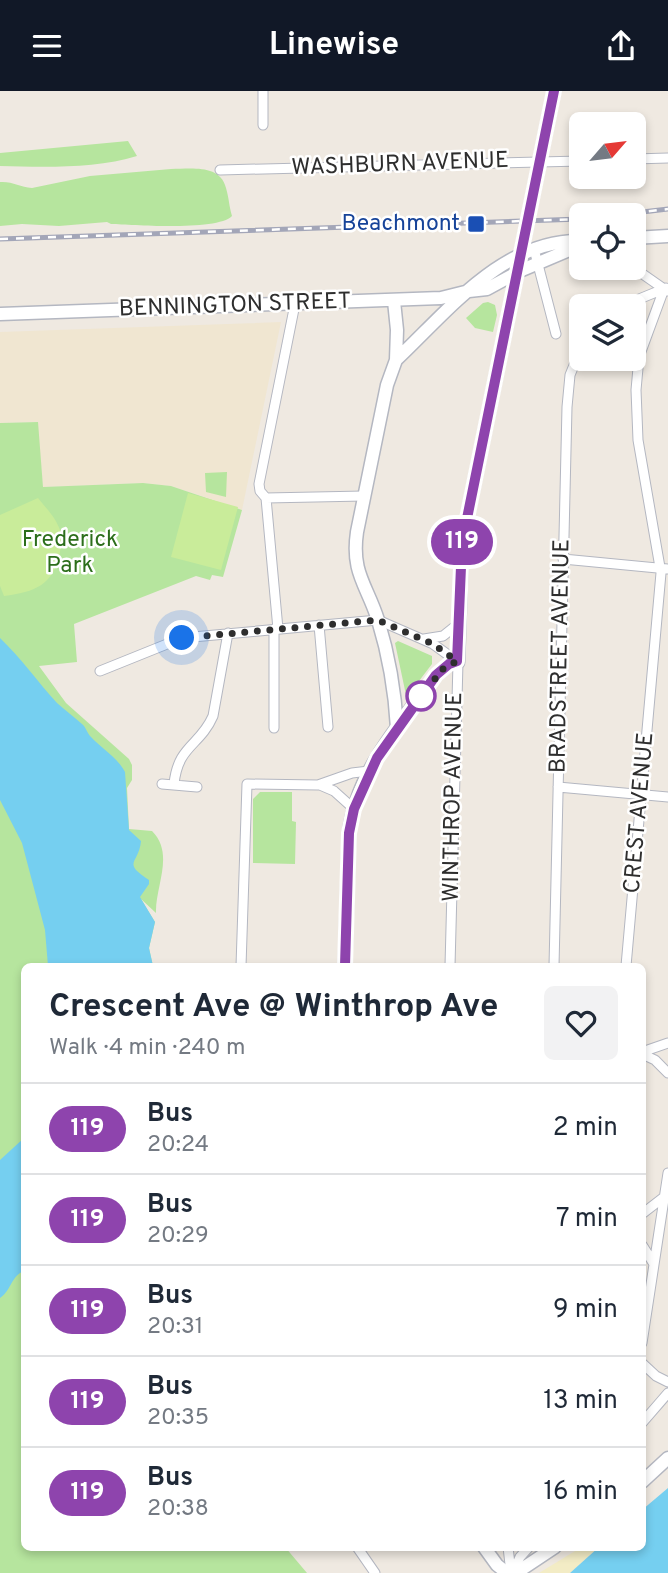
<!DOCTYPE html>
<meta charset="utf-8">
<style>
body{margin:0;font-family:Overpass,sans-serif;background:#f2f2f3;color:#1f2937;height:100vh;display:flex;flex-direction:column;font-size:26px;white-space:nowrap}
*{box-sizing:border-box;margin:0}
p{font-size:23px;color:#747a83}
.icon{flex:none;width:38px;height:38px;fill:none;stroke:currentColor;stroke-width:2;stroke-linecap:round;stroke-linejoin:round}
.map{position:relative;flex:1;overflow:hidden}
.panel{position:absolute;left:21px;top:872px;width:625px;height:588px;display:flex;flex-direction:column;background:#fff;border-radius:10px;box-shadow:0 4px 10px #0003}
.panel>*{flex:none}
.badge{padding:0 14px;border-radius:23px;font-size:24px;line-height:46px}
.needle{width:46px;rotate:62deg}
.fabs{position:absolute;left:569px;top:21px;display:grid;gap:14px}
.fabs a{display:grid;place-items:center;width:77px;height:77px;border-radius:10px;background:#fff;box-shadow:0 4px 10px #0003;font-size:35px}
.you{position:absolute;width:35px;height:35px;margin:-18px;border:5px solid #fff;border-radius:50%;background:#1a73e8;box-shadow:0 0 0 10px #1a73e833}
.map>.badge{position:absolute;translate:-50% -50%;box-shadow:0 0 0 4px #fff}
.round{display:grid;place-items:center;flex:none;width:74px;height:74px;border-radius:10px;background:#f2f2f3}
.overview{display:flex;align-items:center;justify-content:space-between;height:119px;padding:0 28px}
h1{font-size:33px;font-weight:700;line-height:52px}
ul{padding:0;list-style:none}
li{display:flex;align-items:center;gap:21px;height:91px;padding:0 28px;border-top:2px solid #e0e1e3}
li div{flex:1}
li b{display:block;font-size:26px}
li em{font-style:normal}
li .badge{min-width:77px;font-weight:700;text-align:center}
header{display:flex;justify-content:space-between;align-items:center;height:91px;padding:0 28px;background:#111827;color:#fff;font-size:32px;font-weight:700}
.map>svg:first-child{display:block}
.education{fill:#f0e6d1}
.green{fill:#b6e59e}
.sand{fill:#f3ecc5}
.pitch{fill:#c9ec9a}
.water{fill:#75cff0}
.lines{fill:none;stroke-linecap:round;stroke-linejoin:round}
.street-casing{stroke:#b4b7c1;stroke-width:11}
.secondary-casing{stroke:#b4b7c1;stroke-width:15}
.street{stroke:#fff;stroke-width:9}
.secondary{stroke:#fff;stroke-width:12}
.rail-casing{stroke:#a3a6b8;stroke-width:5}
.rail{stroke:#fff;stroke-width:2.5;stroke-dasharray:8;stroke-linecap:butt}
.line-casing{stroke:#fff;stroke-width:16}
.line{stroke:#8e44ad;stroke-width:10}
.walk{stroke:#2e2e2e;stroke-width:7;stroke-dasharray:0 12.6}
.transit-dot{fill:#1a4fb4;stroke:#fff;stroke-width:2.5}
.stop-dot{fill:#fff;stroke:#8e44ad;stroke-width:3.5}
.labels{text-anchor:middle;dominant-baseline:central;stroke-width:5;stroke-linejoin:round;paint-order:stroke}
.street-label{font-size:23px;fill:#2e2e2e;stroke:#fff}
.transit-label{font-size:23px;fill:#164399;stroke:#fff;text-anchor:end}
.park-label{font-size:23px;fill:#2c6e1b;stroke:#fff}
</style>
<header><svg class="icon" aria-label="menu" viewBox="0 0 24 24"><path d="M4 6h16M4 12h16M4 18h16"/></svg>Linewise<svg class="icon" aria-label="share" viewBox="0 0 24 24"><path d="M12 15V3M7 8l5-5 5 5M5 13v7h14v-7"/></svg></header>
<div class="map">
<svg width="668" height="1482" viewBox="0 0 668 1482">
<rect width="100%" height="100%" fill="#efe9e1"/>
<!-- education -->
<path class="education" d="M281,231L242,419L171,395L143,392L43,396L37,331L0,332V241Z"/>
<!-- green -->
<path class="green" d="M128,50L137,65C95,78 43,76 0,75V62Z
M171,78C191,78 220,73 226,97C229,107 229,115 232,125C218,140 135,134 111,133L107,131L59,135L22,133L0,135V91C12,90 20,96 32,97L90,85Z
M488,211L495,214L497,224L493,241L475,237L466,227L483,212Z
M38,331L43,396L143,392L171,395L242,419L223,486L212,484L210,489L196,485L74,533L77,571L39,575L66,612L129,668L132,674V689L127,697L129,738L152,740C175,763 155,795 156,822L141,808L155,831L149,857L153,875H24V1456H285L307,1482H0V332Z
M227,381L226,406L206,401L205,382Z
M398,550L432,565V573L409,603L406,604L395,552Z
M260,701H292V730L296,731L295,773L253,772V708Z"/>
<!-- sand -->
<path class="sand" d="M591,1456H599L570,1482H539L580,1457Z"/>
<!-- pitch -->
<path class="pitch" d="M188,402L238,416L221,479L171,466Z
M38,407C46,417 56,427 60,439C62,446 61,454 60,461C54,494 35,501 4,505L0,495V424Z"/>
<!-- water -->
<path class="water" d="M0,547C21,567 37,590 57,612C65,619 74,626 82,633C86,636 87,642 91,646C102,658 117,666 125,681L129,739L141,750C139,773 121,771 149,789V793L140,806L155,831L149,857L153,875H48L45,839L22,752L0,709Z
M24,1047V1180C11,1185 11,1200 0,1207V1069Z
M668,1397V1482H570L599,1456H642V1419Z"/>
<g class="lines">
<!-- street casing -->
<g class="street-casing">
<path id="street" d="M263,0V34
M634,68L668,67
M220,79L581,70
M534,158L556,243
M634,177L667,200
M622,215L666,197
M266,407L364,405
M563,468L668,478
M319,534L328,636
M278,538L266,407L260,400L259,393L295,213
M424,548L443,545L458,533
M100,580L182,547L378,529L433,553L458,571L450,875
M274,637V538
M162,693L197,696
M174,693C178,654 200,655 213,625L228,542
M320,694L334,700L354,718
M558,696L668,706
M241,875L247,693L318,694L352,682L369,680
M554,875L567,316L570,284L581,257
M626,875L661,482L638,349L636,299L639,266L664,198
M642,961L668,952
M642,963L655,969L668,982
M642,1123L664,1106
M642,1154L654,1173
M642,1252L668,1082
M642,1272L656,1285L668,1291
M642,1332L668,1302
M357,1456L375,1482
M508,1456L511,1482
M513,1482L520,1466L529,1456"/>
</g>
<!-- secondary casing -->
<g class="secondary-casing">
<path id="secondary" d="M634,147L668,145
M394,210L397,239L396,269L387,294L357,441C351,482 367,494 378,529C389,565 395,600 397,637
M0,223L441,207L469,200L487,198L522,179L581,154
M396,269C448,220 504,148 581,150
M345,875L349,742C356,681 401,632 436,584L449,573L458,571L462,452L554,0
M642,1391L668,1367
M484,1456L497,1474L507,1482
M516,1482L555,1456"/>
</g>
<!-- street -->
<use href="#street" class="street"/>
<!-- secondary -->
<use href="#secondary" class="secondary"/>
<!-- rail casing -->
<g class="rail-casing">
<path id="rail" d="M617,124L668,118
M0,148L581,128"/>
</g>
<!-- rail -->
<use href="#rail" class="rail"/>
</g>
<g class="lines">
<!-- line casing -->
<g class="line-casing">
<path id="line" d="M345,875L349,742L354,718L377,667L436,584L449,573L457,570L462,452L554,0"/>
</g>
<!-- line -->
<use href="#line" class="line"/>
<!-- walk -->
<path class="walk" d="M182,547L378,529L433,553L457,570L443,578L421,605"/>
</g>
<!-- markers -->
<rect class="transit-dot" x="467" y="124" width="18" height="18" rx="3.5"/>
<circle class="stop-dot" cx="421" cy="605" r="14"/>
<g class="labels">
<!-- street labels -->
<g class="street-label">
<text transform="translate(400 74) rotate(-2)">WASHBURN AVENUE</text>
<text transform="translate(235 215) rotate(-2)">BENNINGTON STREET</text>
<text transform="translate(561 565) rotate(-89)">BRADSTREET AVENUE</text>
<text transform="translate(454 706) rotate(-89)">WINTHROP AVENUE</text>
<text transform="translate(640 722) rotate(-85)">CREST AVENUE</text>
</g>
<!-- transit labels -->
<g class="transit-label">
<text x="460" y="133">Beachmont</text>
</g>
<!-- park labels -->
<g class="park-label">
<text x="70" y="449">Frederick<tspan x="70" dy="26">Park</tspan></text>
</g>
</g>
</svg>
<div class="fabs">
<a><svg class="needle" viewBox="-14 -14 28 28"><path d="M0-13l5 13h-10z" fill="#e53935"/><path d="M0 13l5-13h-10z" fill="#747a83"/></svg></a>
<a><svg class="icon" aria-label="locate" viewBox="0 0 24 24"><circle cx="12" cy="12" r="6"/><path d="M12 2v4M12 18v4M2 12h4M18 12h4"/></svg></a>
<a><svg class="icon" aria-label="layers" viewBox="0 0 24 24"><path d="M12 4l9 5-9 5-9-5zM3 14l9 5 9-5"/></svg></a>
</div>
<div class="you" style="left:182px;top:547px"></div>
<b class="badge" style="left:462px;top:451px;background:#8e44ad;color:#fff">119</b>
<section class="panel">
<div class="overview"><div><h1>Crescent Ave @ Winthrop Ave</h1><p>Walk · 4 min · 240 m</p></div><a class="round"><svg class="icon" aria-label="heart" viewBox="0 0 24 24"><path d="M12 20l-8-8c-3-5 5-10 8-4 3-6 11-1 8 4z"/></svg></a></div>
<ul>
<li><span class="badge" style="background:#8e44ad;color:#fff">119</span><div><b>Bus</b><p>20:24</p></div><em>2 min</em></li>
<li><span class="badge" style="background:#8e44ad;color:#fff">119</span><div><b>Bus</b><p>20:29</p></div><em>7 min</em></li>
<li><span class="badge" style="background:#8e44ad;color:#fff">119</span><div><b>Bus</b><p>20:31</p></div><em>9 min</em></li>
<li><span class="badge" style="background:#8e44ad;color:#fff">119</span><div><b>Bus</b><p>20:35</p></div><em>13 min</em></li>
<li><span class="badge" style="background:#8e44ad;color:#fff">119</span><div><b>Bus</b><p>20:38</p></div><em>16 min</em></li>
</ul>
</section>
</div>
